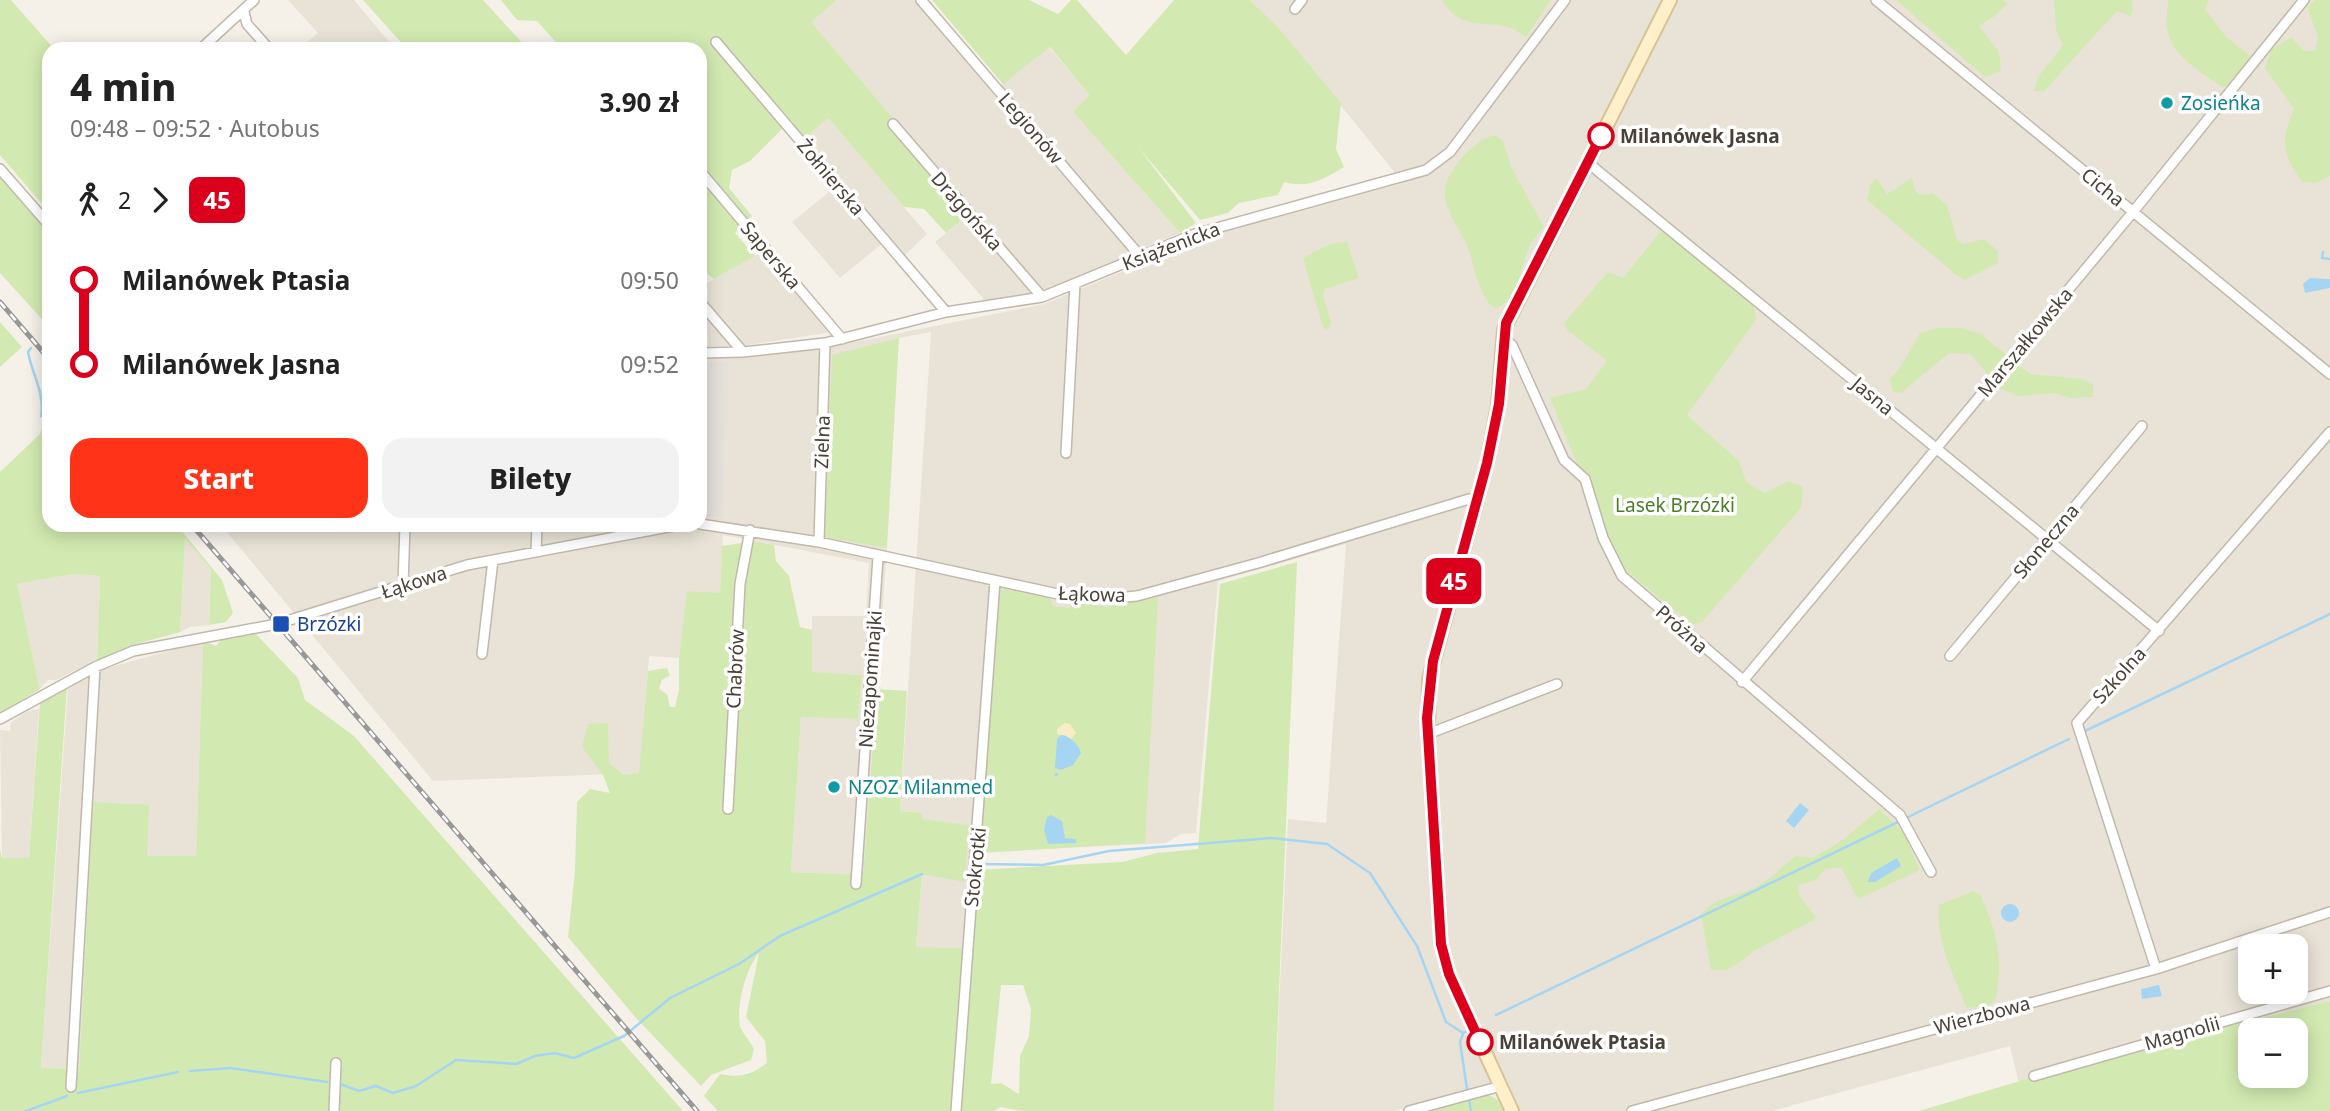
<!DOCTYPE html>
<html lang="pl">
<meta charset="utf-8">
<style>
body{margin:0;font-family:"Noto Sans",sans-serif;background:#f2f2f2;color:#222;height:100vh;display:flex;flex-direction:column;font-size:26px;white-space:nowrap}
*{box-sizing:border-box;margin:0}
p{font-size:23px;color:#767676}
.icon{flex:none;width:38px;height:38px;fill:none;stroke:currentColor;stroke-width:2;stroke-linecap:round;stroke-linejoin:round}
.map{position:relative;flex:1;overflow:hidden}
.side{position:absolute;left:42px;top:42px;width:665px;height:490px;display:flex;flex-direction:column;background:#fff;border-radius:21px;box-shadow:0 4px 18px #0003}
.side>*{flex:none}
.badge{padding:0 14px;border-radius:10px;font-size:24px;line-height:46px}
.fabs{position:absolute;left:2238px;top:934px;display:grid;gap:14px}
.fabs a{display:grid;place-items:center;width:70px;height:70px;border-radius:14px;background:#fff;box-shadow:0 4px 18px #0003;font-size:35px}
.map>.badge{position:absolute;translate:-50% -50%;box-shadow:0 0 0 4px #fff}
.legs{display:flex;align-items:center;gap:10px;height:77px;padding:0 28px;font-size:23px}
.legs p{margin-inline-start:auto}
.summary{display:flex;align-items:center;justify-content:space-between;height:119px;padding:0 28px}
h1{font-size:38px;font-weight:800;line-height:52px}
.primary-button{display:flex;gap:14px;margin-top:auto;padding:14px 28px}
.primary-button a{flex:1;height:80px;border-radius:21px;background:#fe3317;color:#fff;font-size:28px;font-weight:800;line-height:80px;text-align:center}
.primary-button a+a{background:#f2f2f2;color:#222}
ul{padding:0 28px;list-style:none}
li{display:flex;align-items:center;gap:24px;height:84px;font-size:26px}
li i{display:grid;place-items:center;width:10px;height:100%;margin:0 9px;background:currentColor}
li i::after{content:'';width:18px;height:18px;margin:-9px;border:5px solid;border-radius:50%;background:#fff}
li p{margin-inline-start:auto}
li:first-child i{background:linear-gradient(#0000 50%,currentColor 0)}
li:last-child i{background:linear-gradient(currentColor 50%,#0000 0)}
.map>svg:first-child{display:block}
.residential{fill:#e9e3d7;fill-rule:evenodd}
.industrial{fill:#e4e0da}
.green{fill:#d2eab1;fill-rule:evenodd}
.sand{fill:#f9edc5}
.water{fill:#a5d5f2}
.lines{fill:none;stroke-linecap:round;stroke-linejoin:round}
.stream{stroke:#a5d5f2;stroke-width:2.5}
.street-casing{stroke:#c1b8ab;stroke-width:12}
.secondary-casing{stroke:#d6c498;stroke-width:16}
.street{stroke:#fff;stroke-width:9}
.secondary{stroke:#fff0c9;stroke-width:12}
.rail-casing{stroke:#989898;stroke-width:5}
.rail{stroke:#fff;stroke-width:2.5;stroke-dasharray:8;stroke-linecap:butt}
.line-1-casing{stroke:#fff;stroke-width:16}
.line-1{stroke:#db011c;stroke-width:10}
.culture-dot{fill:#0f9aa8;stroke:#fff;stroke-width:2.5}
.stop-1-dot{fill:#fff;stroke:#db011c;stroke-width:3.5}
.transit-dot{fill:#1a4fb4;stroke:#fff;stroke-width:2.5}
.labels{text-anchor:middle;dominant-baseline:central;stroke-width:7;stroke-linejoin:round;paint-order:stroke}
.culture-label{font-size:19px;fill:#0d838f;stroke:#fff;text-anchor:start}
.street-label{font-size:19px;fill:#494137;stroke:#fff}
.stop-label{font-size:19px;font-weight:bold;fill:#494137;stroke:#fff;text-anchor:start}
.park-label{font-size:19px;fill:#4b7d28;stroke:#fff}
.transit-label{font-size:19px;fill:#164399;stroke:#fff;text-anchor:start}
</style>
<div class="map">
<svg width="2330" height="1111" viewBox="0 0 2330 1111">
<rect width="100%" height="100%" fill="#f5f1e9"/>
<!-- residential -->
<path class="residential" d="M288,0H354L395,49H299L318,33Z
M837,0H915L992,92L1049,47L1089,95L1073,112L1180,233L1035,294L987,303L935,242L972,213L810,22Z
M1250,0H2330V1001L2189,1036L2183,1033L2019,1084L2010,1046L1772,1111H1520L1507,1080L1394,1111H1274L1288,819L1326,823L1346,544L1218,581L1196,833L1181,834L1166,843L1008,851L972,850L962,951L916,947L922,874L969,826L922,819L921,813L900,811L931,332L899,338L825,536L887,548L863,875L791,872L801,716L858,719L862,675L812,673V616H866L869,563L723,535L720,593L685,619L679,658L649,656L640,773L433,781L221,525H700V358L751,357L830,347L1044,304L1201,239L1403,183L1278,27ZM2250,947H2296V992H2250Z
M828,118L927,234L904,256L889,238L840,278L792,222L839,184L803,140Z
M763,251L833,332L748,345L700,347V287Z
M185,538L211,569L209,625L190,627L180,632Z
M74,574L100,576L97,659L56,680H48L40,689L17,584Z
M203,641L196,856H147L93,802L79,1069L41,1068L68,689L101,670Z
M39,709L29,858H2L0,730L10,731L11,722L28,711Z"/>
<!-- industrial -->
<path class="industrial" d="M700,362H729L722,517H700Z"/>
<!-- green -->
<path class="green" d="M0,0H11L54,49H49V212L0,155Z
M363,0H483L528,49H407Z
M501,0H837L811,22L973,212L946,233L924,209L904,207L828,118L803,140L791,120L750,161L732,170L729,188L752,216L735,233L755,256L714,279L700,268V49H562L537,21L517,20Z
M932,0H1029L1058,14L1071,0H1077L1126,55L1174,0H1250L1278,27L1341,103L1336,149L1344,167C1324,179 1308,189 1284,182L1278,195L1239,203L1228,213L1200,220L1138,147L1196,223L1180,233L1073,112L1089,95L1050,47L1003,84Z
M1442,0H1551L1526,37C1521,34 1516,30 1511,28C1487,20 1459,31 1442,0Z
M1896,0H2002L2008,3L1995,16L1979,26L1999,52L2001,71L1985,77Z
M2054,0H2132L2133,10L2130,16L2117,11L2044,91H2034L2038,77L2063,45L2056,31Z
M2168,0H2209L2205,9L2226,37L2252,57L2224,88C2203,73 2171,57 2167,28C2165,19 2168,9 2168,0Z
M2315,0H2330V176L2316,183L2302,182C2282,154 2280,140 2294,109L2265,68L2271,50L2291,37L2304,51H2315L2318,37L2307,7Z
M1495,135L1503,141L1512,169L1544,227C1539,233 1533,239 1530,245C1521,264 1520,301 1496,308C1491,305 1491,306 1488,302C1476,285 1474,263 1467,245C1459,227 1443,210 1445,189C1447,170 1476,138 1495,135Z
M0,177L49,232V327L0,273Z
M1876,178L1887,194L1912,178L1915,191L1919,195L1933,193L1947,205L1957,240L1964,244L1984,239L1998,251V263L1965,280L1956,275L1867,200L1870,185Z
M1664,227L1752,299L1756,320L1687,415L1739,461L1746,482L1765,493L1789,481L1803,487L1801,508L1702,622L1692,625L1618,564L1550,398L1586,389L1607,361L1567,330L1564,323L1608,272L1623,278Z
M1347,242L1359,278L1325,289L1323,295L1331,323L1328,330L1323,327L1303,258L1332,243Z
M0,322L22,347L0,367Z
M1937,328H1961L1981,334L2030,374L2083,379L2093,385V397L2070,398L2055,393L2017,396L2000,388L1970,354L1949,353L1901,393L1893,392L1890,379L1900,368L1920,333Z
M899,338L887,548L825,537L832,355Z
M49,407V525H177L222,580L233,613L226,622L209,625L211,569L185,539L180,632L129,646L97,662L100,576L74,574L17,584L40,689L0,714V472L40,434Z
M743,539L774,545L776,561L789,576L800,627L812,630V672L862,675L858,719L801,717L791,872L863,875L877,689L907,691L900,811L922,813V819L969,825L965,882L922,874L916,947L972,949L977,870L1122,862L1157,853L1198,849L1220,584L1297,562L1274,1111H1023L1000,1107L994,1111H718L704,1096L720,1074C739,1078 751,1075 767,1063L765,1041L746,1017L759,953C746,968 736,1006 740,1026C742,1033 751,1042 754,1049L751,1060L711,1075L701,1086L636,1018L568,937L575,871L577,802L590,789L610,793L603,775L582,747L588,724L608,723L609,763L622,774L639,773L648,671L667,668L670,675L662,680L659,689L667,694L670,707H675L679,690V658L687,591L720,593L722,546L742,543ZM1001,985H1023L1031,1009L1029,1036L1020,1056L1019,1094L1001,1083L991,1084Z
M1002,589L1050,598L1053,606L1068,608L1075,601L1106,607L1158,597L1145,843L981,853L997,592Z
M254,632L298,678L305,700L354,736L683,1111H0V849L2,858H29L40,703L67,687L41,1068L79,1069L93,802L149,805L147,856H196L203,641L216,646L224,636Z
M1879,809L1904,833L1920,870L1858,899L1841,867L1825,869L1816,880L1798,885L1800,897L1816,917L1814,920L1754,951L1737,964L1726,970H1711L1701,914C1716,896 1737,897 1756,887C1771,879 1782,866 1796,856L1813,858L1844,839Z
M1973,891L1980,894C1997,932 2004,957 1996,999L1988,1006L1967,1008C1953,974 1936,942 1939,905Z
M2330,1001V1111H1919L2184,1032L2189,1036ZM2250,1031H2296V1076H2250Z
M1487,1094L1498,1100L1503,1111H1423Z"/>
<!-- sand -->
<path class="sand" d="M1065,723L1070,724L1076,733L1071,739L1057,734V729Z"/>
<!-- water -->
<path class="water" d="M2310,278L2330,279V288L2305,293L2303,284Z
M1061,735C1068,734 1080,746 1081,753L1073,765L1061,770L1055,768L1057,739Z
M1800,803L1809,810L1794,828L1786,821Z
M1051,815L1062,821L1065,838L1076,839V843L1048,844L1044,830L1047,817Z
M1897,858L1901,866L1875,882H1868L1871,873Z
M2001 913a9 9 0 1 1 18 0a9 9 0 1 1-18 0Z
M2159,985L2162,996L2142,999L2141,989Z"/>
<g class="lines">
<!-- stream -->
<path class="stream" d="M2323,252L2322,258L2330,259
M46,335L49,324
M31,348L28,352C32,374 45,393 41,416
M2085,731L2330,614
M1056,775L1057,774
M1906,818L2069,739
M978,864L1043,865L1109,851L1272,838L1327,844L1370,873L1417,946L1446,1022L1463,1033L1467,1031
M1496,1015L1898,822
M1463,1034L1460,1042L1467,1089
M190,1071L231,1068L327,1082
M340,1084L359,1091L376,1086L393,1093L416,1086L456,1060L516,1064L535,1056L555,1053L574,1058L624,1036L670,998L739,964L780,936L922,874
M78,1093L178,1072
M1469,1099L1471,1111
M26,1111L67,1096"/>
<!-- street casing -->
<g class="street-casing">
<path id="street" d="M921,0L1140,256
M1876,0L2330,374
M1295,9L1302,0
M244,12L247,24L269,49
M716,42L946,312
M207,49L204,46L254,0
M893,124L1042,297
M1587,162L2159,631
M0,169L49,225
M700,171L842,339
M700,302L743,352
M1503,339L1512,345L1564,460L1585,479L1603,538L1622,576L1900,815L1931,872
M700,353L743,352L825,343L946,312L1042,297L1195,234L1426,170L1450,152L1565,0
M1066,453L1075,284
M700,524L819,542L1058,594L1114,598L1137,596L1258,563L1469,499L1477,501
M819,542L825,343
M536,552L537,525
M403,585L405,525
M482,654L493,560
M1950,656L2142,426
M1742,682L2133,212L2304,0
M0,719L95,667L133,651L277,624L467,565L679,525
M1428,734L1557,684
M728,809L740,584L750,530
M856,884L878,557
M2156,969L2077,723L2330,432
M2034,1076L2330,991
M71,1087L95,667
M334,1111L336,1063
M956,1111L995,581
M1409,1111L1501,1086
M1632,1111L2156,969L2330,912"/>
</g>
<!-- secondary casing -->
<g class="secondary-casing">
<path id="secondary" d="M1512,1111L1449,974L1441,944L1428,734L1429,679L1487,463L1498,405L1504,329L1670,0"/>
</g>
<!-- street -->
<use href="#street" class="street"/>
<!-- secondary -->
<use href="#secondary" class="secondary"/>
<!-- rail casing -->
<g class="rail-casing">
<path id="rail" d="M0,302L49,359
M192,525L697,1111"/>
</g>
<!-- rail -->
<use href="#rail" class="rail"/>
</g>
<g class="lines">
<!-- line-1 casing -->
<g class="line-1-casing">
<path id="line-1" d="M1480,1042L1449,974L1441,944L1427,718L1433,661L1487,463L1499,404L1506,323L1601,136"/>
</g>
<!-- line-1 -->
<use href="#line-1" class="line-1"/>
</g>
<!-- markers -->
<g class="culture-dot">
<circle cx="2167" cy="103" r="7"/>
<circle cx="834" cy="787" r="7"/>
</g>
<g class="stop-1-dot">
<circle cx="1601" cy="136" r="12"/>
<circle cx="1480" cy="1042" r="12"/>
</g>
<rect class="transit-dot" x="272" y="615" width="18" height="18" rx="3.5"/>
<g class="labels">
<!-- culture labels -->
<g class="culture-label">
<text x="2181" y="103">Zosieńka</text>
<text x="848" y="787">NZOZ Milanmed</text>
</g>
<!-- street labels -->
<g class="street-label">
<text transform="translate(1031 128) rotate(49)">Legionów</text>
<text transform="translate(831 177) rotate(50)">Żołnierska</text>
<text transform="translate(2103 187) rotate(39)">Cicha</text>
<text transform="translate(967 211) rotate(49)">Dragońska</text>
<text transform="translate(1171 246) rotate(-21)">Książenicka</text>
<text transform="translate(771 255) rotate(50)">Saperska</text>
<text transform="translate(2025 342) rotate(-50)">Marszałkowska</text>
<text transform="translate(1873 396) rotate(40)">Jasna</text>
<text transform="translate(822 442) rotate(-88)">Zielna</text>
<text transform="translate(2046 541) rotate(-50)">Słoneczna</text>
<text transform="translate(414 582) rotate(-18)">Łąkowa</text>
<text transform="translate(1092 594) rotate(2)">Łąkowa</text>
<text transform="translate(1682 629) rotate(41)">Próżna</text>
<text transform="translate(735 669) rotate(-87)">Chabrów</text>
<text transform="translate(2119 675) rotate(-48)">Szkolna</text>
<text transform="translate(870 679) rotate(-86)">Niezapominajki</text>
<text transform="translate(975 867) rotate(-84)">Stokrotki</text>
<text transform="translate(1982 1015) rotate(-15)">Wierzbowa</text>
<text transform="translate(2182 1033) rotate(-16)">Magnolii</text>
</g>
<!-- stop labels -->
<g class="stop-label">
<text x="1620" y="136">Milanówek Jasna</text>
<text x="1499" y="1042">Milanówek Ptasia</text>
</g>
<!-- park labels -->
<g class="park-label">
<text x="1675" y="505">Lasek Brzózki</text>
</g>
<!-- transit labels -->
<g class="transit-label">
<text x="297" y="624">Brzózki</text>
</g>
</g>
</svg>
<div class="fabs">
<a>+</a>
<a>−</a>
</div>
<b class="badge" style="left:1454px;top:581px;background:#db011c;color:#fff">45</b>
<section class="side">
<div class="summary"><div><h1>4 min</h1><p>09:48 – 09:52 · Autobus</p></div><b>3.90 zł</b></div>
<div class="legs"><svg class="icon" aria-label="walk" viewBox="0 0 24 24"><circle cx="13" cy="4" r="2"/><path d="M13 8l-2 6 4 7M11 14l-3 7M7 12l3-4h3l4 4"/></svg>2<svg class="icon" aria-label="forward" viewBox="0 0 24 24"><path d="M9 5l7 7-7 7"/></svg><b class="badge" style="background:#db011c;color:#fff">45</b></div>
<ul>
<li><i style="color:#db011c"></i><b>Milanówek Ptasia</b><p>09:50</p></li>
<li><i style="color:#db011c"></i><b>Milanówek Jasna</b><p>09:52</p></li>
</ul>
<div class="primary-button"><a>Start</a><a>Bilety</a></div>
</section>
</div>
